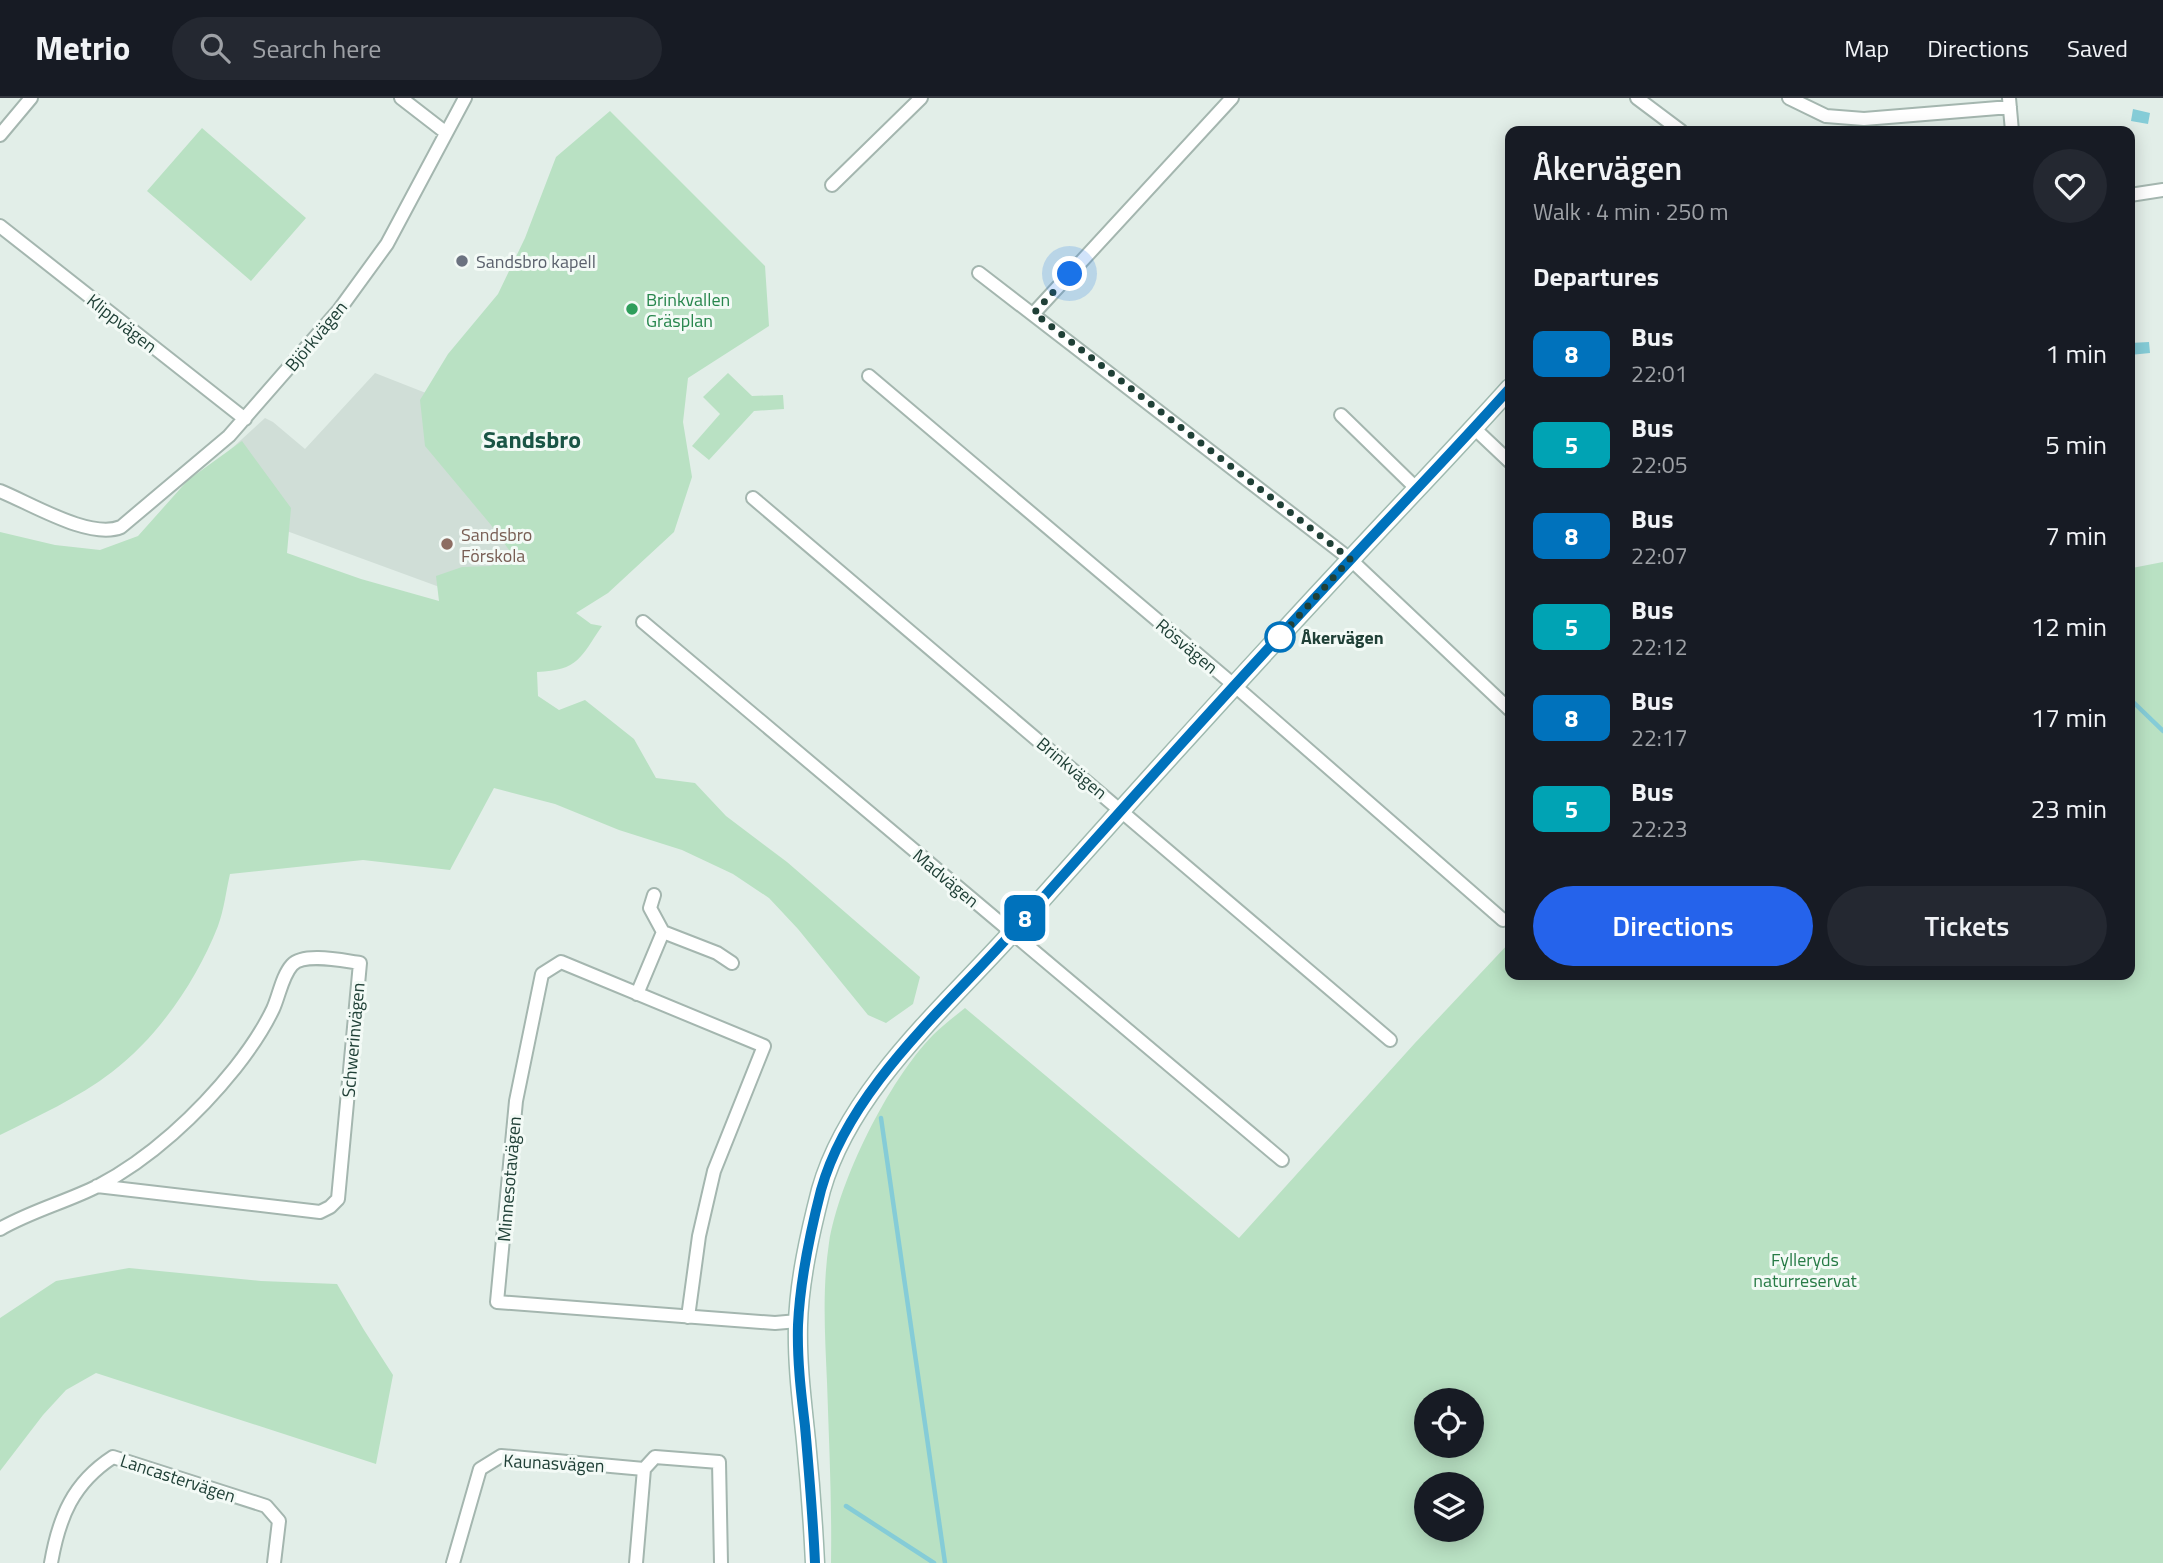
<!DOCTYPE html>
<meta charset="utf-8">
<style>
body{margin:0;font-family:"Titillium Web",sans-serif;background:#242831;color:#f1f3f6;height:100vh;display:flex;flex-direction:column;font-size:26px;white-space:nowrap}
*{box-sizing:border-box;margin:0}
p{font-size:23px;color:#9ea1a6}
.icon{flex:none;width:38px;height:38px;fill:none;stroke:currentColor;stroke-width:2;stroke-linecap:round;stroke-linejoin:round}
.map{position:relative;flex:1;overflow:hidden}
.panel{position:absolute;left:1505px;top:28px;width:630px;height:854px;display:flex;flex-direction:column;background:#171b24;border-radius:14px;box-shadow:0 4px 18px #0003}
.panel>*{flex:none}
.badge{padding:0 14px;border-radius:10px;font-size:24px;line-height:46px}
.controls{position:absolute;left:1414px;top:1290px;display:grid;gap:14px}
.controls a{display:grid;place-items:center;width:70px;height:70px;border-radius:50%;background:#171b24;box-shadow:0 4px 18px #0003;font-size:35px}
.you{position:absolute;width:35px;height:35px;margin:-18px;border:5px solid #fff;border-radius:50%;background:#1a73e8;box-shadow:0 0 0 10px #1a73e833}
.map>.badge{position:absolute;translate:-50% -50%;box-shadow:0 0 0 4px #fff}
h2{padding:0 28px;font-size:26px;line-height:63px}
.round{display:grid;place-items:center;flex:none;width:74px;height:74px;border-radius:37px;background:#242831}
.overview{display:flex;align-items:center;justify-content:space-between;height:119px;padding:0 28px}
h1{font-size:33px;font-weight:600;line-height:52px}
.cta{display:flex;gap:14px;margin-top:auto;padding:14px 28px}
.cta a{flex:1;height:80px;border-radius:42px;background:#2563eb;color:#fff;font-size:28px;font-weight:600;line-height:80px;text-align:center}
.cta a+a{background:#242831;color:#f1f3f6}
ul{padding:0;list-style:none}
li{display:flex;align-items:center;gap:21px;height:91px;padding:0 28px}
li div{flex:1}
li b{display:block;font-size:26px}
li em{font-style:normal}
li .badge{min-width:77px;font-weight:700;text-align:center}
header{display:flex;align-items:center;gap:42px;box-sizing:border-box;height:98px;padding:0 35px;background:#171b24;border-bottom:2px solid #363941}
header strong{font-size:33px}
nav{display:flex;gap:38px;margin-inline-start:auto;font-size:24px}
.search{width:490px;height:63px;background:#242831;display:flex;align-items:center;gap:18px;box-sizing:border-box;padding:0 24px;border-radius:38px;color:#9ea1a6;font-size:26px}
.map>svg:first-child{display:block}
.built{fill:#d0ded7}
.green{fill:#b9e1c3;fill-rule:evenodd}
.water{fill:#85ccd7}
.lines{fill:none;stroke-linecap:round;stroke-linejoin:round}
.stream{stroke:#85ccd7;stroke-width:4.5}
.street-casing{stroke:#a4b6af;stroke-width:16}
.secondary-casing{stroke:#9fbab0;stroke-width:21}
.street{stroke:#fff;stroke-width:12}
.secondary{stroke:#fff;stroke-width:18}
.line-casing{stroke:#fff;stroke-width:16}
.line{stroke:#0072bc;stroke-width:10}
.walk{stroke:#204037;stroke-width:7;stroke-dasharray:0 12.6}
.worship-dot{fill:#6b7280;stroke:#f3faf6;stroke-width:2.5}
.leisure-dot{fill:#2e9e5b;stroke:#f3faf6;stroke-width:2.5}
.education-dot{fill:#8d6e63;stroke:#f3faf6;stroke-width:2.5}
.stop-dot{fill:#fff;stroke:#0072bc;stroke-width:3.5}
.labels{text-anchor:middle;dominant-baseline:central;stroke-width:6;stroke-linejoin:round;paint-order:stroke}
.worship-label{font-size:18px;fill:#5b616d;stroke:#f3faf6;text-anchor:start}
.leisure-label{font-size:18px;fill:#27864d;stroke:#f3faf6;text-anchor:start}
.street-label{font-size:18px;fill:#204037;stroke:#f3faf6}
.education-label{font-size:18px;fill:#785e54;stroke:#f3faf6;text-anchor:start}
.stop-label{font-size:18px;font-weight:bold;fill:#204037;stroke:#f3faf6;text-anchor:start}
.park-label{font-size:18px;fill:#277b46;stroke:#f3faf6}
.district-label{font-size:24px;font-weight:bold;fill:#1a5545;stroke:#f3faf6}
</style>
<header>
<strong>Metrio</strong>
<div class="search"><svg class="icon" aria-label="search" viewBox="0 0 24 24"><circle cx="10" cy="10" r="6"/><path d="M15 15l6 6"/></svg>Search here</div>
<nav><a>Map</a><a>Directions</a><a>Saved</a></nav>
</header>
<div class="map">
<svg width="2163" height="1465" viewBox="0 0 2163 1465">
<rect width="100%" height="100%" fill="#e2eee8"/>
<!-- built -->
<path class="built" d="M375,275L431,297L601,382L464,498L183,395L265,320L273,324L305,351Z"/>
<!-- green -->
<path class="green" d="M610,13L765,168L769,228L688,280L683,324L692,379L674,434L608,495L576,515L591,526L602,528C580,560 579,572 537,574L538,598L559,612L585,602L634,641L656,680L695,685L726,718L787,764L920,879L913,906L886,925L868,917L798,831L769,800L733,776L682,752L619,732L555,706L494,690L450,772L363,762L230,776C226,793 224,812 218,828C197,882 158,939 112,974C78,1000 38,1018 0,1037V434L55,447L100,452L138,438L188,382L242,343L291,410L287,455L361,481L439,503L436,478L462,469L491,468L512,456L491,427L425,348L420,302L448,256L498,196L525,140L556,59Z
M202,30L306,120L251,183L147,93Z
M728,275L752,298L783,297L784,311L754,313L709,362L692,348L720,316L703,299Z
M2130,453L2132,470L2163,464V1465H831C832,1405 829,1344 827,1284C825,1238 822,1191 829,1145C839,1083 888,983 933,937C943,927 954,919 965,910L1239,1140L1415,945L1510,844V877H2130ZM1426,1302H1472V1348H1426ZM1426,1386H1472V1432H1426Z
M129,1170L261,1183L337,1186L364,1232L393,1277L376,1366L96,1275L66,1292L43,1317L0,1373V1220L56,1183Z"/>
<!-- water -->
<path class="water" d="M2133,11L2150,15L2148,26L2131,23Z
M2149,244L2150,255L2130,257V245Z"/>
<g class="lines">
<!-- stream -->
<path class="stream" d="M2130,601L2163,633
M881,1020L945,1465
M846,1408L934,1465"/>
<!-- street casing -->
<g class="street-casing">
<path id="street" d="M401,0L445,34
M1637,0L1681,33
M1789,0L1826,18L1864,21L2010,9
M2009,0L2012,33
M0,37L31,0
M832,87L921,0
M2130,97L2163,92
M0,128L245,321
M979,175L1350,461L1510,612
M1034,215L1232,0
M869,278L1235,588L1503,822
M1341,317L1417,391
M1474,330L1510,364
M0,393C30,405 90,442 121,429L229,338L339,212L387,146L465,0
M753,400L1390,942
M643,524L1282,1062
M663,834L717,855L732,865
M637,896L663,834L650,810L654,797
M0,1131C31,1113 66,1104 98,1088C150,1061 199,1015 235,970C250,951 263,932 273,911C279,898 282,878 292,867C304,854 344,863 360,865L338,1101L330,1109L320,1114L97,1088
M688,1219L699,1138L714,1073L764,948L561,864L542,876L516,1003L497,1204L775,1225L798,1223
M51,1465C59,1419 73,1385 113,1359L266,1408L279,1423L274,1465
M453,1465L480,1371L501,1358L644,1371
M636,1465L644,1371L655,1359L719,1364L721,1465"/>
</g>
<!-- secondary casing -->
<g class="secondary-casing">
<path id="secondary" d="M815,1465C813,1424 810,1383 806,1343C802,1304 797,1266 798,1227C799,1183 810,1135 821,1092C850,989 949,906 1018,828C1128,704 1239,581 1353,459C1405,403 1459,347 1510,290"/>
</g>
<!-- street -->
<use href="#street" class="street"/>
<!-- secondary -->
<use href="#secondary" class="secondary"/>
</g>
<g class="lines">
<!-- line casing -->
<g class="line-casing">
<path id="line" d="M815,1465C813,1419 809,1374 805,1328C801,1295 797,1261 798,1227C800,1183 810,1135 821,1092C850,988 949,907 1018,828C1128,704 1239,581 1353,459C1405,403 1459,347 1510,290"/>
</g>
<!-- line -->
<use href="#line" class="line"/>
<!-- walk -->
<path class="walk" d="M1070,176L1034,215L1350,461L1280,539"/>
</g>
<!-- markers -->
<circle class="worship-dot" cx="462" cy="163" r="7"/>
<circle class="leisure-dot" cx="632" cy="211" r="7"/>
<circle class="education-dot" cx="447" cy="446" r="7"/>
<circle class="stop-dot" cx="1280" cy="539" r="14"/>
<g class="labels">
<!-- worship labels -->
<g class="worship-label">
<text x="476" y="163">Sandsbro kapell</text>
</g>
<!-- leisure labels -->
<g class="leisure-label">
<text x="646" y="201">Brinkvallen<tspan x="646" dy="21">Gräsplan</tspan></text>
</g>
<!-- street labels -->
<g class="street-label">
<text transform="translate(122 225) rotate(38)">Klippvägen</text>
<text transform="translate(316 238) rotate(-50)">Björkvägen</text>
<text transform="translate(1187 548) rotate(40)">Rösvägen</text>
<text transform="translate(1072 670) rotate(40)">Brinkvägen</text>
<text transform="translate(946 780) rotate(40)">Madvägen</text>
<text transform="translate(353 942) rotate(-85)">Schwerinvägen</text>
<text transform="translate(509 1081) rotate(-85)">Minnesotavägen</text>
<text transform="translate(554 1365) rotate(3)">Kaunasvägen</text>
<text transform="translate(178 1380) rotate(18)">Lancastervägen</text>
</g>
<!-- education labels -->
<g class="education-label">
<text x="461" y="436">Sandsbro<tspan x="461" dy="21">Förskola</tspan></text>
</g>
<!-- stop labels -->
<g class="stop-label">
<text x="1301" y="539">Åkervägen</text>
</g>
<!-- park labels -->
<g class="park-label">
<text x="1805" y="1161">Fylleryds<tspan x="1805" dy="21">naturreservat</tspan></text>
</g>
<!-- district labels -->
<g class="district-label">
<text x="532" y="341">Sandsbro</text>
</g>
</g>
</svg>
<div class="controls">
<a><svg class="icon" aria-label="locate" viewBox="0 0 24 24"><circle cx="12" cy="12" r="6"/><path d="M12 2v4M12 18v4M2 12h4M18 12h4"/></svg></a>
<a><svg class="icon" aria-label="layers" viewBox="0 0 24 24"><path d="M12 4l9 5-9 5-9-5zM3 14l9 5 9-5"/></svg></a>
</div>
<div class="you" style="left:1070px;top:176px"></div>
<b class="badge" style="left:1025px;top:820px;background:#0072bc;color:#fff">8</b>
<section class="panel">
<div class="overview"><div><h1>Åkervägen</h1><p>Walk · 4 min · 250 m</p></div><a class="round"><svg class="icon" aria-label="heart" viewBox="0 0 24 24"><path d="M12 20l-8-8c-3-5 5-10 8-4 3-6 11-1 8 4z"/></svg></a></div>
<h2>Departures</h2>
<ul>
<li><span class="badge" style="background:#0072bc;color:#fff">8</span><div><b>Bus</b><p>22:01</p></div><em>1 min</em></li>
<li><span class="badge" style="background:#00a3b4;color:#fff">5</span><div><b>Bus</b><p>22:05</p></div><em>5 min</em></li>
<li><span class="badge" style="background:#0072bc;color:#fff">8</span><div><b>Bus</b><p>22:07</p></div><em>7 min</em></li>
<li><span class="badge" style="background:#00a3b4;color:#fff">5</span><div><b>Bus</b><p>22:12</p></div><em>12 min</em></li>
<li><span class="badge" style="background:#0072bc;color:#fff">8</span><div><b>Bus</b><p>22:17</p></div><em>17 min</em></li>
<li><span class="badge" style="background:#00a3b4;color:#fff">5</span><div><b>Bus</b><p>22:23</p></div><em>23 min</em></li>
</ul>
<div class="cta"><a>Directions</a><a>Tickets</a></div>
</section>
</div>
